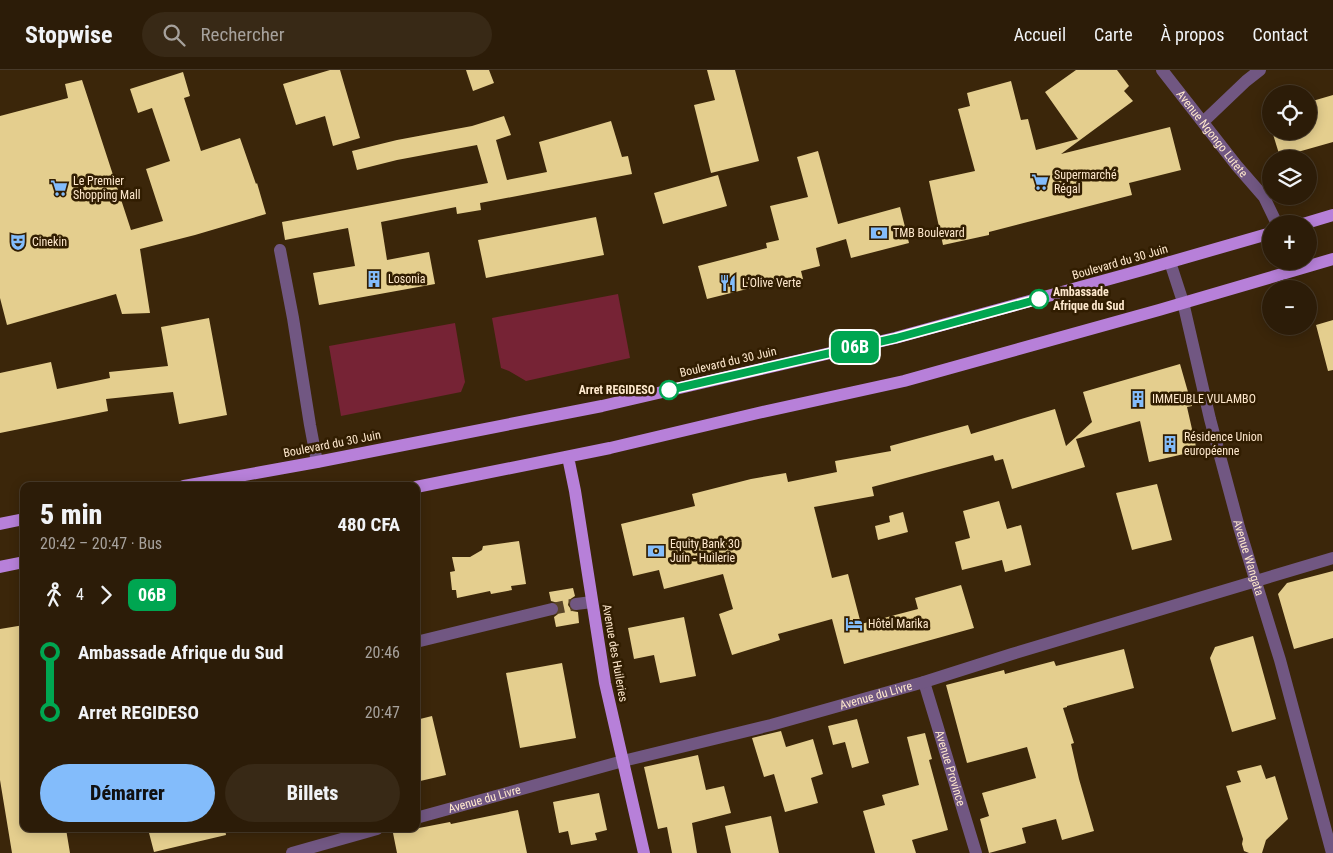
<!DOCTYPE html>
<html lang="fr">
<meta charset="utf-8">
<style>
body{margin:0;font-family:"Roboto Condensed",sans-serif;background:#382916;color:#f1f3f6;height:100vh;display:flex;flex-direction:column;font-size:19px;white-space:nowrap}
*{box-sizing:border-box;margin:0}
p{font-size:16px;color:#a6a19c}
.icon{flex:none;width:28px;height:28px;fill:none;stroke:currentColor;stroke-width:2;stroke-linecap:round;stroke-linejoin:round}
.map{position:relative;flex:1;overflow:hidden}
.panel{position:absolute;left:20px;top:412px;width:400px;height:350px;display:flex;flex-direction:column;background:#2c1c08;border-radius:10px;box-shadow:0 2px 12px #0003,0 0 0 1px #483a29}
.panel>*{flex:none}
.badge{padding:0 10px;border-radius:8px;font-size:18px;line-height:32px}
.buttons{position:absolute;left:1262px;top:15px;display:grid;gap:10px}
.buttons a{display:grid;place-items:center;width:55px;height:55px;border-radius:50%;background:#2c1c08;box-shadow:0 2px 12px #0003,0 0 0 1px #483a29;font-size:25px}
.map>.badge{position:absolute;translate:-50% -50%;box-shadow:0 0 0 2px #fff}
.legs{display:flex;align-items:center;gap:8px;height:55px;padding:0 20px;font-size:16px}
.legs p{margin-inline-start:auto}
.summary{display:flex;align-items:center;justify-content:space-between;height:85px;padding:0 20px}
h1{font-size:28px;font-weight:800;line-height:38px}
.action{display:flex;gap:10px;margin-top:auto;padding:10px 20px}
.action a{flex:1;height:58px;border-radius:30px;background:#83bcfb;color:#111;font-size:20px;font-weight:800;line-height:58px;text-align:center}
.action a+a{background:#382916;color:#f1f3f6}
ul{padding:0 20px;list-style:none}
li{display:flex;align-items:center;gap:18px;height:60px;font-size:19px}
li i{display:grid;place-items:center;width:8px;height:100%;margin:0 6px;background:currentColor}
li i::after{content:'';width:12px;height:12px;margin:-6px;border:4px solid;border-radius:50%;background:#2c1c08}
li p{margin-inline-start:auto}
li:first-child i{background:linear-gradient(#0000 50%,currentColor 0)}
li:last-child i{background:linear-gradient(currentColor 50%,#0000 0)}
header{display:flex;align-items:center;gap:30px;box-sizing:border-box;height:70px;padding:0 25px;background:#2c1c08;border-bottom:1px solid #483a29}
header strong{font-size:24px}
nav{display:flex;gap:28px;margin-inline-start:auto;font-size:18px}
.search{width:350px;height:45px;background:#382916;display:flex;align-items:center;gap:12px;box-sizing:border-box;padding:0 18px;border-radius:28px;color:#a6a19c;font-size:19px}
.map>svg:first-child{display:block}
.green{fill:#762335}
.building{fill:#e4ce8e}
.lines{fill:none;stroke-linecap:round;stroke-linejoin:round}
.minor-tunnel{stroke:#584327;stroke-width:12;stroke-dasharray:12 6;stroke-linecap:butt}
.minor{stroke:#715782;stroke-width:12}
.major{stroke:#b780d9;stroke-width:12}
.line-1-casing{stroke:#fff;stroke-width:11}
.line-1{stroke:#00a651;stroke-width:8}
.stop-1-dot{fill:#fff;stroke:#00a651;stroke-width:2.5}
.labels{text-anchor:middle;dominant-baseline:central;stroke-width:5;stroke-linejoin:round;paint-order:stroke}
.street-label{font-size:12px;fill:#fee8cd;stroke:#311d01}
.poi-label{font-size:12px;fill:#fee8cd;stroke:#311d01;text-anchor:start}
.stop-label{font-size:12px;font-weight:bold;fill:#fee8cd;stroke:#311d01;text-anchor:start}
</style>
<header>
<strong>Stopwise</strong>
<div class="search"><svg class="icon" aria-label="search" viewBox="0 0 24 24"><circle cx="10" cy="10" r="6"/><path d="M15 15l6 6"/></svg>Rechercher</div>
<nav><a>Accueil</a><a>Carte</a><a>À propos</a><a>Contact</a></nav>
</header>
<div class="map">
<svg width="1333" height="783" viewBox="0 0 1333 783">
<rect width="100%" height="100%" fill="#3b260a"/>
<!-- green -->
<path class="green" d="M618,224L630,288L526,311L509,301L501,298L492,248Z
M455,253L465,312L461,322L341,346L329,276Z"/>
<!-- building -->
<path class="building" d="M330,0H340L360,68L333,76L325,46L296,55L283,14Z
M466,0H489L494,13L473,21Z
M707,0H735L759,91L711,103L694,35L715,30Z
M1076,0H1117L1129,16L1124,21L1133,31L1061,84L1170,57L1181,100L1129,113L1132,125L989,162V165L943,175L929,111L975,101L958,39L970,36L967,23L1011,11L1021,50L1028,49L1036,80L1078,69L1045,22Z
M183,2L190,26L184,28L201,81L240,68L256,114L257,113L266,144L195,165L140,179L150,243L122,244L116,224L7,255L0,228V46L68,28L65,14L82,10L131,160L163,151L146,99L170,91L152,38L138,43L130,19Z
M1333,25V72L1280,87L1272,61H1309V32Z
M504,46L511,65L496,70L507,110L547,102L539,72L611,51L622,87L628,86L632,104L480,133L481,140L457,144L456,137L381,152L387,190L429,182L435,214L319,235L313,203L355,196L348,158L285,170L282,152L488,113L477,75L397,90L357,100L352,81L397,70L472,56Z
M818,81L838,154L900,137L909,173L851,188L846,169L816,178L820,196L801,201L803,209L776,215L775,212L707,229L698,196L767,178L766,173L779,170L770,136L808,127L797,87Z
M718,105L727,136L663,154L654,123Z
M596,147L604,185L486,208L478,170Z
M209,248L227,345L179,354L173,322L106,329L108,341L0,363V303L51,292L57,319L110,308L109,302L168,296L161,257Z
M1333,250V300L1328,301L1316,255Z
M1180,294L1192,336L1187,337L1197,381L1149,392L1140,351L1076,369L1085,397L1012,419L1003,389L995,391L993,385L872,417L874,426L814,437L832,508L848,504L861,554L918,539L915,528L961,515L974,558L844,594L832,549L778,564L780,570L732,585L719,544L733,539L723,504L664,519L659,500L633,506L621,454L695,436L692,424L751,409L786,403L788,412L837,402L835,391L891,381L890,376L968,355L971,364L1055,339L1066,376L1092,352L1083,322Z
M1157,414L1172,470L1132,480L1116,423Z
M999,431L1007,459L1021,455L1031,495L1005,502L1002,490L962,500L955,472L970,468L963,441Z
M903,442L908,462L878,470L875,456L890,452L889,446Z
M519,471L526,514L511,516L512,520L491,524L490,521L457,528L456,520H452L450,502L455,501L452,487H470L482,480L483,476Z
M1333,501V568L1294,579L1278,524L1287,513Z
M573,518L575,526L569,530L568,535L572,541L578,542L579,553L556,557L554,547L558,544L560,538L558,533L551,531L549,522Z
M684,547L696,606L660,613L654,585L634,589L628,558Z
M24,555V759H66L70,783H12L0,710V559Z
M1253,566L1276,649L1232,662L1210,588L1215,577Z
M1124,579L1134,618L1067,636V637L1063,638L1074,673L1071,674L1079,709L1094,761L1062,770L1056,749L1022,758L1026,773L989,783L980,749L989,746L982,723L1036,708L1027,677L967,693L946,615L1004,600L1005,604L1054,591L1056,596Z
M562,593L576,668L520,678L506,603Z
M432,646L446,705L416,712V650Z
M857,649L869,693L852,698L845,672L833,675L828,656Z
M781,661L786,677L813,669L823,704L811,708L818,733L785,742L774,704L764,707L752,668Z
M925,663L932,689L929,690L948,760L912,770L916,783H875L863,741L885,735L882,725L919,715L907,667Z
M698,685L706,720L724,716L731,743L692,753L697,783H672L667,757L658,759L644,697Z
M1261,695L1266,709L1275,706L1288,749L1266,770L1262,783H1249L1244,781L1242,774L1243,769L1226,716L1241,712L1237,701Z
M599,723L607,760L595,763L597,770L571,775L568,761L559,763L553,732Z
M518,740L527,783H397L393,763L450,752L451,754Z
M771,746L779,783H731L725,756Z
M148,759H225L226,765L154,782Z"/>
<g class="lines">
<!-- minor-tunnel -->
<path class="minor-tunnel" d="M552,539L576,534"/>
<!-- minor -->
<g class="minor">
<path id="s1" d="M1162,0L1237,96L1264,127L1277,154"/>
<path d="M1203,52L1246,11L1260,0"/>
<path d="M280,180L293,248L310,355L317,392"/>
<path id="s2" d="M1170,192L1183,232L1210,349L1239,457L1280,590L1332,783"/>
<path d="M576,534L592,532"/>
<path d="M416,572L552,539"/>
<path id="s3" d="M924,612L976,783"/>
<path id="s4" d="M416,748L623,691L771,655L924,612L1012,584L1333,488"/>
<path d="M292,783L377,759"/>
</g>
<!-- major -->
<path class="major" d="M1303,154L1333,145
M568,387L575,421L605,613L644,783
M184,416L317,392L602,336L895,268L1146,199L1271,163
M416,417L610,378L758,343L904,311L1159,240L1333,189
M0,454L24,449
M0,497L24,492"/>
</g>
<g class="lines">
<!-- line-1 casing -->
<g class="line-1-casing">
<path id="line-1" d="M669,320L896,268L1039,229"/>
</g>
<!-- line-1 -->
<use href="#line-1" class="line-1"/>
</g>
<!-- icons -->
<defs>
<g id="supermarket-bare" transform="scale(1.35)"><path d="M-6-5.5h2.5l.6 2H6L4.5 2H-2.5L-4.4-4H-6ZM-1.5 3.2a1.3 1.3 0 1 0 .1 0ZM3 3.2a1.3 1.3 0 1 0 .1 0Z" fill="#83bcfb" stroke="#311d01" stroke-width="2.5" paint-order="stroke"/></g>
<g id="bank-bare" transform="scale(1.35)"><path d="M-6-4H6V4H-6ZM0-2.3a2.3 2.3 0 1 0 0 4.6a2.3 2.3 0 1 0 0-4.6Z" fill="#83bcfb" stroke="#311d01" stroke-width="2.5" paint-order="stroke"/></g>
<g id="theatre-bare" transform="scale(1.35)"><path d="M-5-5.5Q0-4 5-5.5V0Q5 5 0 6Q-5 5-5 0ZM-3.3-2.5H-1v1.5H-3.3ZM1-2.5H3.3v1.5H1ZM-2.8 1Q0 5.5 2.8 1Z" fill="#83bcfb" stroke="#311d01" stroke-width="2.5" paint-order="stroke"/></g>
<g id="building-bare" transform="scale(1.35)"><path d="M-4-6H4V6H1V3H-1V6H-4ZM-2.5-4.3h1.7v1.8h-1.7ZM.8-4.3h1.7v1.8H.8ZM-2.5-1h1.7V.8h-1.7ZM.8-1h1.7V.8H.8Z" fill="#83bcfb" stroke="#311d01" stroke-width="2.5" paint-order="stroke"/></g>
<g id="restaurant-bare" transform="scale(1.35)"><path d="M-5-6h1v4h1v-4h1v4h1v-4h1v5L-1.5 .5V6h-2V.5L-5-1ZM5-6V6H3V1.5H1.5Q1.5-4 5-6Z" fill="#83bcfb" stroke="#311d01" stroke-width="2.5" paint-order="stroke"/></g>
<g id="hotel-bare" transform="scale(1.35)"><path d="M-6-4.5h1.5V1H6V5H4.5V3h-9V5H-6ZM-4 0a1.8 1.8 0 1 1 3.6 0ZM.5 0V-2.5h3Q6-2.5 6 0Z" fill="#83bcfb" stroke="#311d01" stroke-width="2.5" paint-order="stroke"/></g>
</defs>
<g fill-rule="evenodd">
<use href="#supermarket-bare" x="1040" y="112"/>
<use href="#supermarket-bare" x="59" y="118"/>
<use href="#bank-bare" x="879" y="163"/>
<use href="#theatre-bare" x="18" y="172"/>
<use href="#building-bare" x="374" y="209"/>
<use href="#restaurant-bare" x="728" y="213"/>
<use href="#building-bare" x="1138" y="329"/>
<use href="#building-bare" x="1170" y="374"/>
<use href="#bank-bare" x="656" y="481"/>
<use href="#hotel-bare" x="854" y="554"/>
</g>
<!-- markers -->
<g class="stop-1-dot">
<circle cx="1039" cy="229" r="9"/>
<circle cx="669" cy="320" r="9"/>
</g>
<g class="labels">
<!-- street labels -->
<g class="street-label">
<text stroke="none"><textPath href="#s1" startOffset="81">Avenue Ngongo Lutete</textPath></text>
<text transform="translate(1120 192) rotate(-16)">Boulevard du 30 Juin</text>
<text transform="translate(728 292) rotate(-13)">Boulevard du 30 Juin</text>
<text transform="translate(332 374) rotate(-11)">Boulevard du 30 Juin</text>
<text stroke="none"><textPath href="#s2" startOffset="306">Avenue Wangata</textPath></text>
<text transform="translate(615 583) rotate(80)">Avenue des Huileries</text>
<text stroke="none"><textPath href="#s4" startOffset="476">Avenue du Livre</textPath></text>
<text stroke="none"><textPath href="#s3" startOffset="90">Avenue Province</textPath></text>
<text stroke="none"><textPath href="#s4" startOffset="71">Avenue du Livre</textPath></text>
</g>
<!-- poi labels -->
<g class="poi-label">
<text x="1054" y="105">Supermarché<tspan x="1054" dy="14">Régal</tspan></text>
<text x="73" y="111">Le Premier<tspan x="73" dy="14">Shopping Mall</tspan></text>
<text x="893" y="163">TMB Boulevard</text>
<text x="32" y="172">Cinekin</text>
<text x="388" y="209">Losonia</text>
<text x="742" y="213">L'Olive Verte</text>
<text x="1152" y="329">IMMEUBLE VULAMBO</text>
<text x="1184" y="367">Résidence Union<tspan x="1184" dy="14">européenne</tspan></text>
<text x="670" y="474">Equity Bank 30<tspan x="670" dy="14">Juin - Huilerie</tspan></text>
<text x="868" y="554">Hôtel Marika</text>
</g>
<!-- stop labels -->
<g class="stop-label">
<text x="1053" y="222">Ambassade<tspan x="1053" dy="14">Afrique du Sud</tspan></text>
<text x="655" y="320" text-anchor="end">Arret REGIDESO</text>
</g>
</g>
</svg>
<div class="buttons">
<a><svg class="icon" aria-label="locate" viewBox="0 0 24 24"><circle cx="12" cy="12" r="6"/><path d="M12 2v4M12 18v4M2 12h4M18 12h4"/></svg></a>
<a><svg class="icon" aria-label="layers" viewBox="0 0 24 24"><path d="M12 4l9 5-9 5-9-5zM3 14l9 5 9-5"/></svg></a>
<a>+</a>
<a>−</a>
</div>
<b class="badge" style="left:855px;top:277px;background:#00a651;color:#fff">06B</b>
<section class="panel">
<div class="summary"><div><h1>5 min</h1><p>20:42 – 20:47 · Bus</p></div><b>480 CFA</b></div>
<div class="legs"><svg class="icon" aria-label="walk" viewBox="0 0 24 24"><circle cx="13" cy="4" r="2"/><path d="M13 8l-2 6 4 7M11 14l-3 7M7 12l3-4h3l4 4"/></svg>4<svg class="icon" aria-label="forward" viewBox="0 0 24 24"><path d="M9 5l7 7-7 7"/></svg><b class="badge" style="background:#00a651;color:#fff">06B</b></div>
<ul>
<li><i style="color:#00a651"></i><b>Ambassade Afrique du Sud</b><p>20:46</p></li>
<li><i style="color:#00a651"></i><b>Arret REGIDESO</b><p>20:47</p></li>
</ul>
<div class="action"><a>Démarrer</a><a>Billets</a></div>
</section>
</div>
